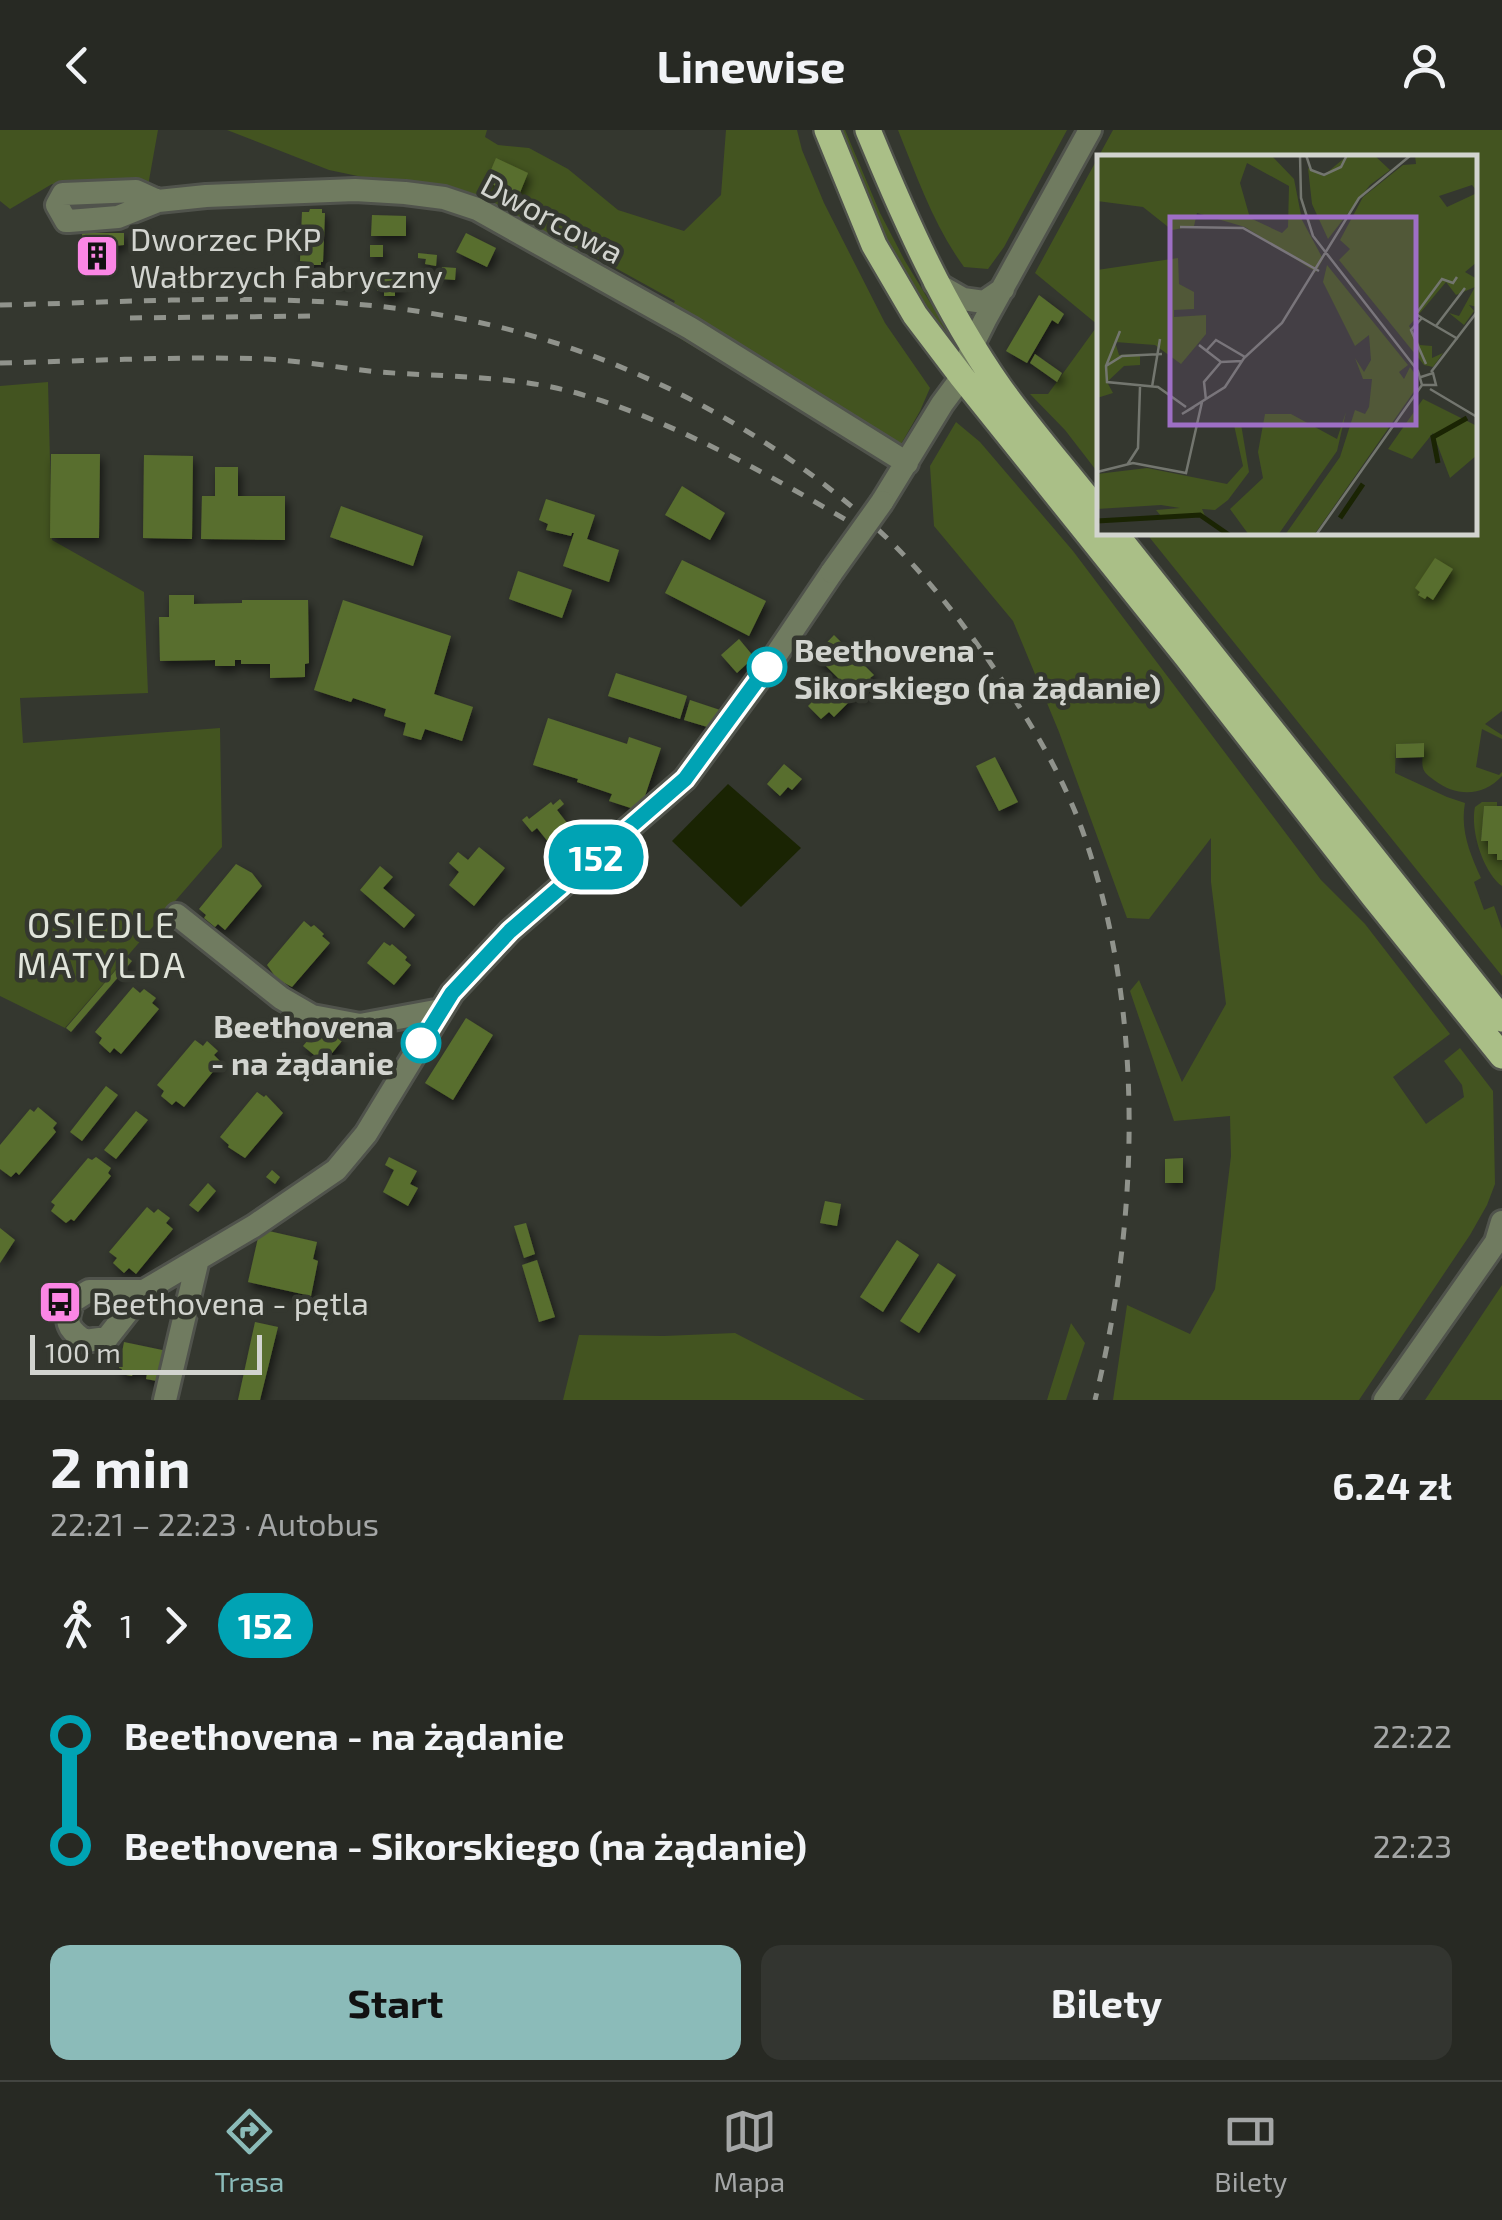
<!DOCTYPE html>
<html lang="pl">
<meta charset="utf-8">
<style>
body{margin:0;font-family:"Exo 2",sans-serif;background:#333530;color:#f1f3f6;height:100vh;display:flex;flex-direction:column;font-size:38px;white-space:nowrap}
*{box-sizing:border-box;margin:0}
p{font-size:32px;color:#a4a6a6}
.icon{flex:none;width:55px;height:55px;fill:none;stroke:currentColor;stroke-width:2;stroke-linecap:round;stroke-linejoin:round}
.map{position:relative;height:1270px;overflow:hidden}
.panel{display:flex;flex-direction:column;background:#272923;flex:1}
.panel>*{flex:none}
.badge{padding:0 20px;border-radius:32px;font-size:35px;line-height:65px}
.scale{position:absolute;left:30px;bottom:25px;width:232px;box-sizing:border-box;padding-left:10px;border:5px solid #d2d4cf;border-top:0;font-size:28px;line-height:35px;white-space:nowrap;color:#d2d4cf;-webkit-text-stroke:8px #34372f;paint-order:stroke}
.map>.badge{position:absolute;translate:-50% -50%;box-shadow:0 0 0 5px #fff}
.legs{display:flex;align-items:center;gap:15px;height:110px;padding:0 50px;font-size:32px}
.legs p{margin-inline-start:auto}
.headline{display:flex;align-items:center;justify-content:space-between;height:170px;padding:0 50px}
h1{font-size:55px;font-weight:700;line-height:75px}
.primary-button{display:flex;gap:20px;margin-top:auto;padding:20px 50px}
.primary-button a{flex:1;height:115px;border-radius:20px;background:#8bbbb9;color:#111;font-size:40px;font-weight:700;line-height:115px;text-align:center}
.primary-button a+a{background:#333530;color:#f1f3f6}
ul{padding:0 50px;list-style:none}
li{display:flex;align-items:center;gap:35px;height:110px;font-size:38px}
li i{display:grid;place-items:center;width:15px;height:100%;margin:0 12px;background:currentColor}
li i::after{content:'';width:25px;height:25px;margin:-12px;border:8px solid;border-radius:50%;background:#272923}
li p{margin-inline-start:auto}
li:first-child i{background:linear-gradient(#0000 50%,currentColor 0)}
li:last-child i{background:linear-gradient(currentColor 50%,#0000 0)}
header{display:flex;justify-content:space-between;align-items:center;height:130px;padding:0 50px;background:#272923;font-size:45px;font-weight:700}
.menu{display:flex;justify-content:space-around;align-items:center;height:140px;border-top:2px solid #434541;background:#272923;font-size:28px;color:#a4a6a6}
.menu a{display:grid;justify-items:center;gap:5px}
.menu .selected{color:#8bbbb9}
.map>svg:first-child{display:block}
.green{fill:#435420}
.water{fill:#1a2403}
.building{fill:#596e2e;filter:url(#shadow)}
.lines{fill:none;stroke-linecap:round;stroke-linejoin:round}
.minor-casing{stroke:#50534c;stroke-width:28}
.major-casing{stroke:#50534c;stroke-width:30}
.minor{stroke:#707b60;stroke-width:22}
.major{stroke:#aabf87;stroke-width:25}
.rail{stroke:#90938c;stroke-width:5;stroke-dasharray:12 12;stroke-linecap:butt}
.minor-bridge-casing{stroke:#50534c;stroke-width:28;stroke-linecap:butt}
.minor-bridge{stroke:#707b60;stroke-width:22}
.line-1-casing{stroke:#fff;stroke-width:22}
.line-1{stroke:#00a3b4;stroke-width:15}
.stop-1-dot{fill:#fff;stroke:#00a3b4;stroke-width:5}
.labels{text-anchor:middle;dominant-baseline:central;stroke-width:9;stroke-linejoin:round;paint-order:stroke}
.street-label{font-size:32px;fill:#d2d4cf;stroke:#34372f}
.poi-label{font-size:32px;fill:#d2d4cf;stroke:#34372f;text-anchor:start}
.stop-label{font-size:32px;font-weight:bold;fill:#d2d4cf;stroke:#34372f;text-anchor:start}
.neighbourhood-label{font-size:35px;letter-spacing:2.5px;fill:#e0e4da;stroke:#34372f}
.inset-river{fill:none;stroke:#1a2403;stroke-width:5}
.inset-road{fill:none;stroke:#73766f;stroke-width:2.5}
.view{fill:#9e6fc5;fill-opacity:0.15;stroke:#9e6fc5;stroke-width:5}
.inset-edge{fill:none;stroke:#d2d4cf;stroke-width:5}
</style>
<header><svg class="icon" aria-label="back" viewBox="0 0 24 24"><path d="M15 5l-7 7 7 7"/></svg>Linewise<svg class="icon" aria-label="person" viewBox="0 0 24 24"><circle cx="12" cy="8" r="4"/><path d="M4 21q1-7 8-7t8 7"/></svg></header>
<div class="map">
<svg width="1502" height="1270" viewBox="0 0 1502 1270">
<defs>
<filter id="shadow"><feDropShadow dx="3" dy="5.5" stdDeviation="5" flood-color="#0009"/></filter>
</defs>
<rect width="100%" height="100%" fill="#34372f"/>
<!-- green -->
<path class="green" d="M0,0H158L148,56L52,54L10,79L0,71Z
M227,0H487L485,7L498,15L529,18L568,39L618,80L684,101L721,65L726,0H797L802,20L824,73L885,193L930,258L920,281L889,335L661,197L675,171L601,130L459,62L424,54L372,49L329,40Z
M839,0H845L880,83L905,131L950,205L948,208H943L898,134L878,95Z
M898,0H1067L1004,117L988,139L964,137C934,96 917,47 898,0Z
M1113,0H1502V581L1485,594L1502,605V609L1482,599L1476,637L1499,645L1502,642V646C1483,667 1456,667 1434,650C1430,647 1424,643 1423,638C1421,631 1424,620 1423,613L1396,614L1395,643L1447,667L1465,673C1460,700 1470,724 1481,748L1474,752L1484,780L1494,776L1502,799V846L1146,403L1474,402V28H1100L1099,344L1065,300L1030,264H1048L1098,195L1035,143Z
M48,252L52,410L144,462L148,563L20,568L23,613L220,598L222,717L65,898L0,866V256Z
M956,292L980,312L1073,421L1321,750L1365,794L1450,904L1393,947L1426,994L1464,967L1462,955L1444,931L1460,918L1493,961L1495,1054L1487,1075L1470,1105L1359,1270H1113L1127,1175L1190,1204L1215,1159L1231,1026L1230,986L1174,991L1130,861L1139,850L1182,952L1226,874L1211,752V708L1149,789L1127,788L1059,602L1013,491L934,396L930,336Z
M1482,672H1497V676H1484L1481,710L1488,711L1489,724H1497V730H1502V756C1483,742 1470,700 1475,677Z
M1502,1155V1270H1425Z
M1071,1193L1085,1213L1066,1270H1047Z
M735,1203L865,1270H563L579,1205L664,1206Z"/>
<!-- water -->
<path class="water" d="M728,654L801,718L741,777L672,711Z"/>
<!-- building -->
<path class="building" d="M496,28L528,43L519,65L486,52Z
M310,79H322V83H325L323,132H321V135H307V132L300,131L302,82H309Z
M372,85L406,86V106H371Z
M82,103H124V115L112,116V137L83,138Z
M466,103L496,118L487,137L456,122Z
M370,115H383V127H370Z
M418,123L437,125L436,136L425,134L426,129L418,128Z
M442,137L456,138L455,150L441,149Z
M335,139L349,140L348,154L335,153Z
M377,149H401V161H395V166H384V161H377Z
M1039,165L1064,184L1058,194L1052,190L1027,233L1006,221Z
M1035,224L1062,243L1057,252L1030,233Z
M51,324H100L99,408H50Z
M144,325L193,326L192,409L143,408Z
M215,337H238V366H285V410L201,409L202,366H215Z
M682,356L725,383L710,410L665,385Z
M546,369L595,385L587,409L619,420L609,452L563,436L574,403H572L571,406L546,400L548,394L539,390Z
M341,376L423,406L413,436L330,407Z
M1435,428L1453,439L1433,470L1427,466L1425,469L1418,465L1420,462L1415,458Z
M682,430L766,471L749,506L665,463Z
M518,441L572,460L562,488L509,469Z
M169,465H194V474L242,473V470H308L309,533L305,534V547L270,548V534H241V530H235V536H215V530L160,531L159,487H169Z
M343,470L451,506L434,564L473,577L462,611L425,599L421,610L403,605L406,593L384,586L386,579L353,568L351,572L314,560Z
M834,505L874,545L870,548L876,555L862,569L855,562L849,567L851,570L834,587L829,582L821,589L808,576L830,554L837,556L842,552L815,525Z
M739,509L754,527L737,543L721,525Z
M616,543L687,566L680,589L608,566Z
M690,570L723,581L714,599L684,590Z
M548,588L627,614L629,607L661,618L640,681L609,671L612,664L577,652L578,649L533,635Z
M1424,613V627L1396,628V614Z
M995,627L1018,672L999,681L976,636Z
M784,634L802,649L792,660L788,657L780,666L767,654Z
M560,669L564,674L557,680L581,711L561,728L537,698L532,702L522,690L527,686L529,689L551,672L553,675Z
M1484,676H1502V730H1497V724H1488V711H1481Z
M479,717L505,738L474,776L449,755L459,742L449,733L458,722L468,730Z
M236,734L252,743L262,756L225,800L218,794L215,797L204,788L206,785L199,779Z
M380,736L393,747L383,758L415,785L404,798L360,760Z
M304,791L311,797L314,795L324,804L322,806L330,813L292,857L277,849L267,835Z
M384,812L390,816L392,814L407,827L405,830L411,835L394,855L367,833Z
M127,827L132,831L71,902L66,898Z
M133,857L140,863L144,859L156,868L152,873L159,879L121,924L114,918L110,923L99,913L102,908L95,902Z
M466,888L493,905L453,970L425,953Z
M322,894L342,911L324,933L303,916Z
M195,910L203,916L207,911L218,921L214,925L221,932L184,977L176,971L172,975L161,966L164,961L157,955Z
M106,956L118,965L82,1011L70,1002Z
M257,962L264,967L266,965L283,983L245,1028L228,1017L229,1015L220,1007Z
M38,977L57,993L53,998L56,1002L19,1045L16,1042L11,1047L0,1039V1015L30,979L34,982Z
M136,981L148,990L116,1029L104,1020Z
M96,1027L111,1038L108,1043L111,1046L74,1091L71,1089L66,1093L51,1081L55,1075L51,1072L88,1028L92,1030Z
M389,1027L417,1041L410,1054L418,1058L408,1076L383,1062L394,1040L385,1035Z
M1183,1028V1053H1165V1029Z
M272,1040L280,1047L275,1054L266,1047Z
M208,1053L216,1061L198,1082L189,1075Z
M825,1071L841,1074L837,1096L820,1093Z
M147,1077L154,1083L158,1079L170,1088L166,1093L173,1099L136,1144L129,1138L124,1143L113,1133L117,1128L109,1122Z
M526,1093L535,1124L524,1128L514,1096Z
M0,1098L15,1110L0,1133Z
M260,1099L317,1112L313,1129L318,1131L311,1166L248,1152Z
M897,1110L919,1125L883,1182L860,1167Z
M537,1130L555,1187L539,1192L522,1135Z
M938,1133L956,1145L919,1203L900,1191Z
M255,1192L278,1197L260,1270H238Z
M124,1212L167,1221L162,1247L158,1246L157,1251L146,1249L147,1244L133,1241L132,1246L121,1244L122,1239L119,1238Z"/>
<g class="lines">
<!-- minor casing -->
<g class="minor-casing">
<path id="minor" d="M158,71L118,87L69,91H66L57,75L63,64L136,61L158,71L206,66L355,60L405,63L444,68L477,79L690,198L907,333
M935,153L963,169L984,172L1003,159
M882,372L942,274L962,247L973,214L985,190L1090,0
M177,785L281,868L312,886L360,895L441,880
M144,1161H89L73,1171C65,1192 66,1198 85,1211L107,1208L144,1161L254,1096L336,1040L366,1004L452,863L510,801L685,649L774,528L832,442
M165,1270L198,1129
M1385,1270L1496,1112L1502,1092"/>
</g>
<!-- major casing -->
<g class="major-casing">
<path id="major" d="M827,0L874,115L915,185L962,247L1186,526L1374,767L1502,926
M868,0C905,90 944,178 1000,258C1031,301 1067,342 1100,384
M1114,402L1502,889"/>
</g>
<!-- minor -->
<use href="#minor" class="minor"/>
<!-- major -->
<use href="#major" class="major"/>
<!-- rail -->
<path class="rail" d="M0,175C150,172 304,159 452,187C602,214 749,287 864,387C915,431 960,488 998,544C1033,596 1066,651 1086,711C1145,886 1139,1092 1095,1270
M130,188L315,186
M0,233C88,231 177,226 265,229C303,231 340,238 378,242C446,247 514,245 580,264C673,291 770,345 853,394"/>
<!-- minor-bridge casing -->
<g class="minor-bridge-casing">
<path id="minor-bridge" d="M832,442L882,372"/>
</g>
<!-- minor-bridge -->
<use href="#minor-bridge" class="minor-bridge"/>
</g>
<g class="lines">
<!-- line-1 casing -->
<g class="line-1-casing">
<path id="line-1" d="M421,913L452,863L510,801L685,649L767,537"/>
</g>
<!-- line-1 -->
<use href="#line-1" class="line-1"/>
</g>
<!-- icons -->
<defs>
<g id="building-square" transform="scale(2.25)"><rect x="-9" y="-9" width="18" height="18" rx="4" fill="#fb86e5" stroke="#34372f"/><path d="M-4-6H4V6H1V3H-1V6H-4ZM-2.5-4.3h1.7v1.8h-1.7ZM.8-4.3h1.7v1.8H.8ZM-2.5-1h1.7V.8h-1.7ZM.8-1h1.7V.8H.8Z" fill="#111"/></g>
<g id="bus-square" transform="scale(2.25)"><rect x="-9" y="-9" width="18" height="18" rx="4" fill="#fb86e5" stroke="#34372f"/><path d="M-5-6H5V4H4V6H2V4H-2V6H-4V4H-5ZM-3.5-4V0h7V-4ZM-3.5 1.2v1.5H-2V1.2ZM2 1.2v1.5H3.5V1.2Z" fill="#111"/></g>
</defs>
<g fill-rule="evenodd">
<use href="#building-square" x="97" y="126"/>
<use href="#bus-square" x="60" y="1172"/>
</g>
<!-- markers -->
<g class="stop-1-dot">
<circle cx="767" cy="537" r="18"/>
<circle cx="421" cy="913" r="18"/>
</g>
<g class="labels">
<!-- street labels -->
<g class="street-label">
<text transform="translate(553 87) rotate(28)">Dworcowa</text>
</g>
<!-- poi labels -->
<g class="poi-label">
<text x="130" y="108">Dworzec PKP<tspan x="130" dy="37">Wałbrzych Fabryczny</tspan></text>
<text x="92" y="1172">Beethovena - pętla</text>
</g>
<!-- stop labels -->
<g class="stop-label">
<text x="794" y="519">Beethovena -<tspan x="794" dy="37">Sikorskiego (na żądanie)</tspan></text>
<text x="394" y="895" text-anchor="end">Beethovena<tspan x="394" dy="37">- na żądanie</tspan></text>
</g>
<!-- neighbourhood labels -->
<g class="neighbourhood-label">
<text x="102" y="794">OSIEDLE<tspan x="102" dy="40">MATYLDA</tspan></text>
</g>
</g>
<!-- overview -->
<g transform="translate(1097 25)">
<rect width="380" height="380" fill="#34372f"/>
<path d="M0,0H174L197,24L205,65L226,104L219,117L148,72L100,58L97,71L75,75L46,52L0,46ZM150,8L192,31L191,72L185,78L153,63L143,28ZM251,0H277L293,15L273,30L231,84L215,49L211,13L226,21ZM318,0H380V36L375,30L342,41L350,52L380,38V107L368,117L380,124V152L372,150L377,156L367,170L352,158L362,161L378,132L359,140L349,127L312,171L323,190L335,191V203L346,198L336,212L327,210L242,105L253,94L243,85L266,42L306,10L319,9ZM81,103L82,129L97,137V154L77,155V162L109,160V179L84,209L58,190L18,187L22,200L43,199V210L27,211L10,227L16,238L0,243V115ZM230,110L311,210L302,217L307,224L313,212L318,219V235L217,380H188L243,302L258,255L268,259L272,252L275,224H266L258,203L267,217L274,205L272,180L258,191L226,127ZM326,244L380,271V300L353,323L336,278L315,304L291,294ZM249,257L240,296L181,380H152L133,354L166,323L161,297L168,259H194L240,284ZM144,269L152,317L131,345L118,355L105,354L108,361H64L59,355L83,353L64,350L0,354V319L50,313L130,329L146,311L137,270Z" fill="#435420" fill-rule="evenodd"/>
<path class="inset-river" d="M341,308L336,282L370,263M243,363L266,329M0,366L103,360L132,380"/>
<path class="inset-road" d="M203,0L204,43L216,81L321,216L325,230H339L336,218L324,222M209,0L214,15L227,20L244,12L250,0M83,72L146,73L222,116M325,163L319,159L345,124L356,128L360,122M339,171L368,133M23,176L9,211L10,227L61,232L89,252M102,190L124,207L145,206M109,196L119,185L148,202M329,209L314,175L325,163L361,184M9,211L25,201L65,199M334,217L380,157M55,232L63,184M333,234L380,262M109,245L107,227L124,207M97,252L85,259L128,232L147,203L185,168L262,43L314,0M30,310L41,293L43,232M0,317L36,308L89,318L105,247M219,380L325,230"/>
<path class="view" d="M73,62H319V270H73Z"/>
<rect width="380" height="380" class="inset-edge"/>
</g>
</svg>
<div class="scale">100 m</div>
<b class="badge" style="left:596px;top:727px;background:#00a3b4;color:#fff">152</b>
</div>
<section class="panel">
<div class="headline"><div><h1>2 min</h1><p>22:21 – 22:23 · Autobus</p></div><b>6.24 zł</b></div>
<div class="legs"><svg class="icon" aria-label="walk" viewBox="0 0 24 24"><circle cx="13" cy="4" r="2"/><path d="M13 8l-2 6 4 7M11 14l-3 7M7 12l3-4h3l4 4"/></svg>1<svg class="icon" aria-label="forward" viewBox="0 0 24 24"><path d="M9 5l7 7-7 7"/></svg><b class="badge" style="background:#00a3b4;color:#fff">152</b></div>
<ul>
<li><i style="color:#00a3b4"></i><b>Beethovena - na żądanie</b><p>22:22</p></li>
<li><i style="color:#00a3b4"></i><b>Beethovena - Sikorskiego (na żądanie)</b><p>22:23</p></li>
</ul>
<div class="primary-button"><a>Start</a><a>Bilety</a></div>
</section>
<nav class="menu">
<a class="selected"><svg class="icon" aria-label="directions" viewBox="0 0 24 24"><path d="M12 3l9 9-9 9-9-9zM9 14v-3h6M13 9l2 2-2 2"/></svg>Trasa</a>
<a><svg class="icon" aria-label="map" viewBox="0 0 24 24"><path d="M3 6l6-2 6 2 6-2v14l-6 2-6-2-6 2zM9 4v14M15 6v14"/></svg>Mapa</a>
<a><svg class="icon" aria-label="tickets" viewBox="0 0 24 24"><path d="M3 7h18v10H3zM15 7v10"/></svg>Bilety</a>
</nav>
